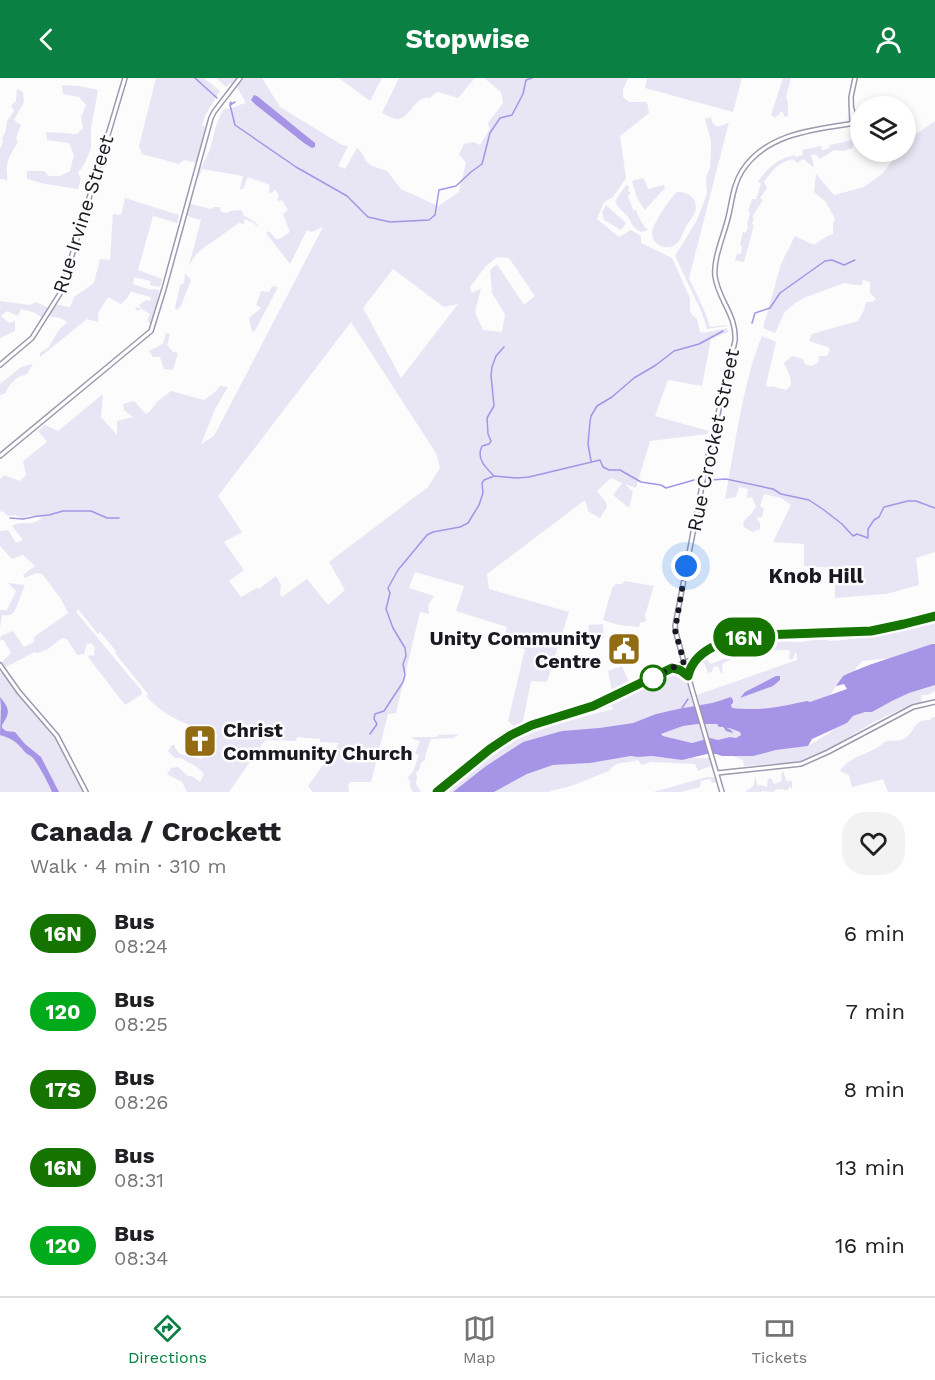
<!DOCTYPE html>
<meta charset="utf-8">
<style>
body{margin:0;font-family:"Work Sans",sans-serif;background:#f2f2f2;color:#202124;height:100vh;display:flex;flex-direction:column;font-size:22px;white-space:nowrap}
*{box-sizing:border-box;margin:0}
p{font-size:20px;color:#757577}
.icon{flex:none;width:33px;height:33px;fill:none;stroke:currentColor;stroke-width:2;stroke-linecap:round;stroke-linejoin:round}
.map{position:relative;height:714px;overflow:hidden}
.drawer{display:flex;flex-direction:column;background:#fff;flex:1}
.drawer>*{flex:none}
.badge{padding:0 12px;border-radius:20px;font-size:21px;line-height:39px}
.controls{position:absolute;left:850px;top:18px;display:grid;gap:12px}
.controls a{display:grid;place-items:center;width:66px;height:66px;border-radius:50%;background:#fff;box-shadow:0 3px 9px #0003;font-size:30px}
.you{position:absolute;width:30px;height:30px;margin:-15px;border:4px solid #fff;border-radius:50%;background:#1a73e8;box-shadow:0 0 0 9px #1a73e833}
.map>.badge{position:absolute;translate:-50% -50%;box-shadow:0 0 0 3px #fff}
.round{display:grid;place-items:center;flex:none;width:63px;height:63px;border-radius:24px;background:#f2f2f2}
.summary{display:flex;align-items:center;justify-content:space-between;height:102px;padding:0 30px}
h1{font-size:28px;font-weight:700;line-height:45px}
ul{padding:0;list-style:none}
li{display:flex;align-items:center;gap:18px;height:78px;padding:0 30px}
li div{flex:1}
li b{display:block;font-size:22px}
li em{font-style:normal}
li .badge{min-width:66px;font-weight:700;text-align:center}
header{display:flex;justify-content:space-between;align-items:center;height:78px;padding:0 30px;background:#0b8043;color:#fff;font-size:27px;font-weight:700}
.tab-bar{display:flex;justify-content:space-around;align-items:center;height:84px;border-top:2px solid #e0e0e0;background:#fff;font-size:16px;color:#757577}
.tab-bar a{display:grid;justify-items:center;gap:3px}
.tab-bar .active{color:#0b8043}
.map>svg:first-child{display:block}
.green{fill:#e8e5f4;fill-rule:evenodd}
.water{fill:#a694e6;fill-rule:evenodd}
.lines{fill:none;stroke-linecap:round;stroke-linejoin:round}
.stream{stroke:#a694e6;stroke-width:1.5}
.tertiary-casing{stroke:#9d99ae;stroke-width:6}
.secondary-casing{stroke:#9d99ae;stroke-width:6}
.tertiary{stroke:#fff;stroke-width:3}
.secondary{stroke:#fff;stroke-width:3}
.line-casing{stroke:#fff;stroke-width:14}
.line{stroke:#157400;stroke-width:9}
.walk{stroke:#1a1820;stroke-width:6;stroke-dasharray:0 10.8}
.stop-dot{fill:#fff;stroke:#157400;stroke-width:3}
.labels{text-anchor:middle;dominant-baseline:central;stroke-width:5;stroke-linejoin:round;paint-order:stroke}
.street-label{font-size:20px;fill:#1a1820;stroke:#fcfcfc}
.poi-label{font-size:20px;font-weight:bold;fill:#1a1820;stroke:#fcfcfc;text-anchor:end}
.neighbourhood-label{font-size:21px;font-weight:bold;fill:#1a1820;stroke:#fcfcfc}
</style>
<header><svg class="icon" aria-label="back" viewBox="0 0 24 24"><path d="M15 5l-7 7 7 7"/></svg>Stopwise<svg class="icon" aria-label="person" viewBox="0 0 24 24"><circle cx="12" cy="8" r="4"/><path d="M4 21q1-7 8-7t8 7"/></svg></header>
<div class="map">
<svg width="935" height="714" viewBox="0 0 935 714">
<rect width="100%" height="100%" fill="#fcfcfc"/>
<!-- green -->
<path class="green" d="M156,0H204L220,13L205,38L202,47L208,50L198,85L184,82L179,86L142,76L139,68Z
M216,0H262L280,29L342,67L348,68L338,88L345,91L357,70L362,75L366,83L372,88L387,93L401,111L438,128L459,114L466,85L459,76L464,66L473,64L480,67L490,51L488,45L503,25L501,14L484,0H628L623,12V19L629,24H647L649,35L620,58L626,100L613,119L604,124L597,141L619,159L631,152L641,158V165L672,180L690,220V233L692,237L697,241L700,254L704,255L727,250L728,254L711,261L702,308L668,302L655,338L709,353L707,356L650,363L636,410L625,406L633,414L629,430L613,417L622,405L611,400L597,413L606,424L607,429L600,440L588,433L585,422L487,496L489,511L569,534L547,604L531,603L522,648L516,650L508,643L525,571L502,566L507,549L456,533L464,508L415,494L409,510L434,518L428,527L429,536L420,534L396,635L388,636L371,704H350L348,708L349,714H313L308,708L339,665L320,664V661L297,659L296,663L265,662L229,714H187L182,704L167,696L171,690L178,689L188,698H192L200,704L204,696C197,687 190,686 181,680H175L168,673L172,667H175V670L180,676L202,681L218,657C191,648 165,640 146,618L148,616L115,575L116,573L100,554L98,556L78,531L76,534L141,612L142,616L125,627L88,579L90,577L93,578L95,576L94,574L95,570L91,565L87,566L84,576L77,577L67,561L62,560L48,571L38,575L35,574C25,578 16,585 5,589L2,584L11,575L3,561L0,563L1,558L13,553L24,569L34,564V559L68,535L61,521L42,496L36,495L25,500L23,497L35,488L23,477L12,481L0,468V453L8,452L16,465L23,462L12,448C21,442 32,449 42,440L30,437L22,440L15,437L8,438L2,433L0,434V401L4,397L20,403L26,397L23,383L47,364L38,353L45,347L58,353L103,316L101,339L117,357V343L133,339L124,332L123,326L134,323L146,336L150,333L157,324L171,313L204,322L216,313L220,308L228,309L215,331L201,366L214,358L323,149L312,154L307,152L290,186L266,155L269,153L276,161H279L290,154L283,136L288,132L282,122L279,123L277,122L279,117L275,112L271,115L269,114L270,107L248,99L243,111H240L243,98L202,91L198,101C199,91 205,83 209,74C214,59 215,44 224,31C232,31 238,27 246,25L238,11L230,5L226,9ZM497,179L509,180L535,218L524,227L497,186L490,192L492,215L505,236L502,254L483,252L475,234L481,210L472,215L470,209L486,188ZM393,191L444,229L458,226L401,300L363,230ZM351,244L436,375L440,390L428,409L329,484L345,512L328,527L307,501L282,519L280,516L281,507L276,498L259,511L257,510L241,519L229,503L244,492L224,464L242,454L218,418Z
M339,0H382L370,23Z
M399,0H475L458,20L438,14L435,15L430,20C414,17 410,42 397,41C392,41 386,37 382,35Z
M647,0H742L733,34L645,10Z
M783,0H791L786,19L788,25V38L785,39L782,33L775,40L771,37Z
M62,7L79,8L98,12L91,50V70L85,85L78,95L81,101L78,111L45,106L27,101V93H44L49,98H60L70,93L74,77L69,65L47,62L46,54L77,56L83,50L81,39L86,27L79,19L63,16Z
M17,11L23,14L24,24L14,42L21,47L16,60L18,64C14,71 8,79 7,87C6,92 8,97 7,102L0,101V71L3,64L2,60L5,55L7,43L14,33L11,28L16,23Z
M711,39C713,52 721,49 729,44L689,200L705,234L710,249L727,247V248L707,251L702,235L675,178L697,142L707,116L706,99L710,90L711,74V63L705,41Z
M935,43V474L916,480L919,507L886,516L835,520V490L804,488V466L773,464L791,427L781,420L764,416L760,428L764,430L762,439L756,440L760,445V451L752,454L744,449L743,444L752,435L756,428L752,419L747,420L748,411L739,409L736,419L725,421C735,369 742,307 762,258L776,264L766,307L768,309L771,308L786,312L791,307L790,298L784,285L792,278L803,281L805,286L811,288L818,285L819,278H827L830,272L828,269L809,263L812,256L858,243L864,232L866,224H872L876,221L870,215V204L863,202L862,207H855L844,205L806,219L795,225L784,235L775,255L763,250L781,186L795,158L814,167L827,158L833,156V146L835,141L826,124L814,114L816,96L834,117L864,109L882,96L899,74H906V63Z
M852,62L854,65L852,70L844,73L834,72L820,81L815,76L811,77L814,88L813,89L803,81L798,85L793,81C777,85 774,91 764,104L767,110L760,120L763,122L752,139L754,140L752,146L754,147L744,184L735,182L737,176H741L742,168L740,167L743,154L746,155L748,148L747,147L750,135L748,134L752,121H756L761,106L758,103C770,88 776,82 794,77L796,79L803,77L802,72L821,68L822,72L828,71L830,67Z
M642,100L644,101L648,111L664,107L665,110L645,132L637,120L632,103Z
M626,107L629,108L628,113L631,115L628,118C629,124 632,126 633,132H636C640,140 641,146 648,152L641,154C632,148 633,148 628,139C623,133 618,131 615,123Z
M677,114C688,113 699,121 695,134C693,139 688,145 685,150C683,155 680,163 676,166C666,174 651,166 652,154C653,146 670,120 677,114Z
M125,120L179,137L177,145L153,138L138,192L162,201L160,209L150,207L151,203L134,199L133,206L151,212L153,211L159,212L158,223L151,246L148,244V240L150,236L141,231L139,233L135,231L136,229L141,231L139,227L146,222L150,223L151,219L132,214V212L127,220L121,226L108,219L98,235V244L87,241L40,279V275L48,270L59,252L67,244L61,240L47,238L45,241L33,234L21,231L18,238L7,233L1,238L9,245L15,243V253L0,260V223L30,227L36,224L51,231L54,226L70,229L74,219L94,205L100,181L110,182L113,136L121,137Z
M187,125L211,131L214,129H220L221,134L227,135L230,133L241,132L243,135V137L255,144L259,149H258L252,144L244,141V146L239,145L222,157C212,165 195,172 190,187H189L201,142L184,137Z
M606,127L626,145L621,152L604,142L602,134Z
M185,195L191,202L181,228L177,232L175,230L180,207L184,205Z
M272,208L278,209L255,253L252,254L249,240L261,230L256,227L261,213L269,214Z
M166,255L170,256L167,267L173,274L178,275L173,292L164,291L160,279H153L149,273L163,266Z
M33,286L27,296C16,299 9,305 6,315L0,317V306L21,289Z
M625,503L654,508L645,537L646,543L640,545L639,549L619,547L603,542L612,510L616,506H622Z
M8,505L25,507C22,513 17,532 12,536C9,538 6,537 2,537L0,550V532H7L16,513Z
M935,542V566L891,580L862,583L856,590L855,593L843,598L830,617L810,625L807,623C779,629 761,633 732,630L731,628L733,626L722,621L713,625L700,628L697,617L797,582L796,573L793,581L791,582L789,579L790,574L788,572L742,573L741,567L747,566L750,563L802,564L823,560L829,563L843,562L889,555Z
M603,546L604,560L595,562L587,557L589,547Z
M704,578L711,586L723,581H730V582L723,585L722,589L723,595H721L718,588L713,589L712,594L708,595L704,585H701L697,589L698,592L693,593L694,607L692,598L691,599C691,589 696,583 704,578Z
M622,588L629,604L619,610V611L614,613V612L612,613L608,593Z
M4,593L57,658L86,714H0V595Z
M675,593C688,598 690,616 694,628L656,636L633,645L599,650L500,679L486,688L453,714H442L499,669L526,654L613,631L612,628L588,635V634L606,627L611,623Z
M935,607V613L928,617H921L922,624L897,633L874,644L819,677L799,684L744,688L743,682L732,678H753L776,672L808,668L837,650L847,645L853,638L865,634H872L892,623L909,615Z
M933,639H935V714H888L883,701L852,709L849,697L840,693C848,680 863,677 875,671C879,669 883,665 887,663C894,662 899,664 905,660C916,653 913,641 930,642Z
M698,646H717L725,652H729L726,649L740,654L741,657L736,660L730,659L725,661L718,662L710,660L692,665L663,658L661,656L683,648Z
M459,656L453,660L431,661L425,678V682L421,685L419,692L416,695L417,700L416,706L421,714H413L410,708V702L407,700L413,694L419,677L415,676L420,663L413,661L412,659H436L439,657Z
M631,678L638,679L652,678L682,682L691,680H709L711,688L698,693L695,686L651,684L642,687L638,682C628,686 615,682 609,693L571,708L550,713V714H494L527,696L553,687L590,685Z
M783,693L787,704L790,702L792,704V711L790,708L788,712L776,711L773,714L762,713L761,714H747L745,713C754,710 754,707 755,698L758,708L761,707L767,709L768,701L771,700L774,706L782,703L781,697Z
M707,699H714L717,704L712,705L710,701L701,703L700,709L681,714H653Z"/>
<!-- water -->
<path class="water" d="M254,17L257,18L315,65V69L312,70L304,65L256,27L251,22Z
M932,566H935V607L909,615L892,623L872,634H865L853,638L847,645L812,661L808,668L776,672L753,678H722L716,676H707L682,682L652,678L638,679L631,678L590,685L553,687L527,696L494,714H453L486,688L523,664L562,653L599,650L633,645L656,636L678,631L712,625L731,619L733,622V625L731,627L732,630C761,633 779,629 807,623L810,624L847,611L844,606L836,608L843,598L847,596L869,587ZM698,646H717L719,649H723L726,653L733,655L731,652L727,650H729L740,654L741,657L736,660L730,659L718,662L710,660L692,665L663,658L661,656L683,648Z
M776,598H780V602L773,608L740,620L745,614Z
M0,619C9,630 11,634 2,647V650L6,653L15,654L25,666L41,679L59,714H52C50,708 36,682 32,679C30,677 26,676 24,673C17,664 11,660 0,657L1,629Z"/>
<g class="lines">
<!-- stream -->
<path class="stream" d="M195,0L217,20
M230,25L231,24L230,27L235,24
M230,27L235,47L296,89L347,118L368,139L390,144L429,142L435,137L439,112L456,108L471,94L482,86L490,55L500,40L512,37L523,16L526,2L532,0
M752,245L755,235L770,230L780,215L825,183L832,182L844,187L855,182
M591,383L588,366L590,344L591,338L597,328L612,319L634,300L656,287L674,273L699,266L723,253
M493,397C485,389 476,380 482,368L489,366L491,363L488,356L487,340L494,328L491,297L492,289L496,278L504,269
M710,402L726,401L773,411L781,416L809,422L824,432L842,446L853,458L857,456L868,460V451L874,442L879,439L884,429L908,423H916L935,430
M10,440L23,441L38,438L49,437L63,433H91L107,440H119
M682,630L688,621
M370,656L377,646L374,641L375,636L384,633L403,604L405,597L403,586L406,578L405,570L393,550L386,531L390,515L388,510L398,492L427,457L433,454L460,449L468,445L479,427L483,415L482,405L484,402L494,398L517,400L529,399L600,382L603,389L609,392H620L641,404L661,407L666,410L694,402"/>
<!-- tertiary casing -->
<g class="tertiary-casing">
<path id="tertiary" d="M852,46L851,19L855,0
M0,287L32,260L61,214L125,0
M0,378L151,253L164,211L211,40L214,34L240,0
M684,584L676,555L675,548L706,387L735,263C737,237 718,222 715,198C713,181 724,157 728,140C732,124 733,107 742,93C766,55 816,51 856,45L851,28
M717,695L801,686L828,674L913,629L935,624"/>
</g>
<!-- secondary casing -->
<g class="secondary-casing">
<path id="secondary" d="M684,584L722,714
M0,587L19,614L57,658L86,714
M674,590L680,592L688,599
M688,598L692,587L702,577
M437,714L490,671L511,657L532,647L593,628L733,562L746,559L763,557L871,553L904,547L935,538"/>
</g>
<!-- tertiary -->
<use href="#tertiary" class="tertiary"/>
<!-- secondary -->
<use href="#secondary" class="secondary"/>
</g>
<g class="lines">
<!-- line casing -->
<g class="line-casing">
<path id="line" d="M437,714L490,671L511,657L532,647L593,628L672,590L680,592L688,598C695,567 736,559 763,557L871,553L904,546L935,538"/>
</g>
<!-- line -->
<use href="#line" class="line"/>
<!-- walk -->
<path class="walk" d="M653,600L649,602L684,584L675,552L686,488"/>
</g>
<!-- icons -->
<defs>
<g id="civic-square" transform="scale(1.725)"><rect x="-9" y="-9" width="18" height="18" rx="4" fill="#916c13" stroke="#fcfcfc"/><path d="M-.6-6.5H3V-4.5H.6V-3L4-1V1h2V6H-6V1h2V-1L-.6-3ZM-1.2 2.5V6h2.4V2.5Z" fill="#fff"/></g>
<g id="church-square" transform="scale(1.725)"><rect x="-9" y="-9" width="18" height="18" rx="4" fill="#916c13" stroke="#fcfcfc"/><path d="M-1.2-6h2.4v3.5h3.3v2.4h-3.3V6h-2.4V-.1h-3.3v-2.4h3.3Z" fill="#fff"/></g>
</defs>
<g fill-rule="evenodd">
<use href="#civic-square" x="624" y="571"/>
<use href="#church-square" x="200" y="663"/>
</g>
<!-- markers -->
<circle class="stop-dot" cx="653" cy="600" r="12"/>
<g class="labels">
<!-- street labels -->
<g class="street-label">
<text transform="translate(83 136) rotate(-73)">Rue Irvine Street</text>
<text transform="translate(713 362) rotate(-78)">Rue Crocket Street</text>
</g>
<!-- poi labels -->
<g class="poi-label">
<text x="601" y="560">Unity Community<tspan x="601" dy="23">Centre</tspan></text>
<text x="223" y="652" text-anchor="start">Christ<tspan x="223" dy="23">Community Church</tspan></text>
</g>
<!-- neighbourhood labels -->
<g class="neighbourhood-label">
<text x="816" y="497">Knob Hill</text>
</g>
</g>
</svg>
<div class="controls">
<a><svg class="icon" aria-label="layers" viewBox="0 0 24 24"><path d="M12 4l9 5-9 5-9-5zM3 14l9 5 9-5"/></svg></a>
</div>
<div class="you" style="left:686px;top:488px"></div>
<b class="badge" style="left:744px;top:559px;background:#157400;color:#fff">16N</b>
</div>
<section class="drawer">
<div class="summary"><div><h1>Canada / Crockett</h1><p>Walk · 4 min · 310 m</p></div><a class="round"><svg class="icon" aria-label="heart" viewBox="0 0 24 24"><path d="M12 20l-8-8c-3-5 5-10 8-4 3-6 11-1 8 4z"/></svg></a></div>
<ul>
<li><span class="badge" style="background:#157400;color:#fff">16N</span><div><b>Bus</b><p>08:24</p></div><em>6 min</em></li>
<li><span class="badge" style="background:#00aa1a;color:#fff">120</span><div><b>Bus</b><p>08:25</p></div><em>7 min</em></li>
<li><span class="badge" style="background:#157400;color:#fff">17S</span><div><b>Bus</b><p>08:26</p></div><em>8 min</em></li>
<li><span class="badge" style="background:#157400;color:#fff">16N</span><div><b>Bus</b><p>08:31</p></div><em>13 min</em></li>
<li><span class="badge" style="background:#00aa1a;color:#fff">120</span><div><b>Bus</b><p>08:34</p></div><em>16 min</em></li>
</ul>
</section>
<nav class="tab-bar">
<a class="active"><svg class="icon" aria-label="directions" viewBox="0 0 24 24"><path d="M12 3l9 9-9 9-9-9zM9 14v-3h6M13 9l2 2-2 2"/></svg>Directions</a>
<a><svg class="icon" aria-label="map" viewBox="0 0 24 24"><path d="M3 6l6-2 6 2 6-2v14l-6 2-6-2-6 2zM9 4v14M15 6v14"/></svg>Map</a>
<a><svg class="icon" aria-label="tickets" viewBox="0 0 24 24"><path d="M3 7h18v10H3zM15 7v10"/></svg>Tickets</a>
</nav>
